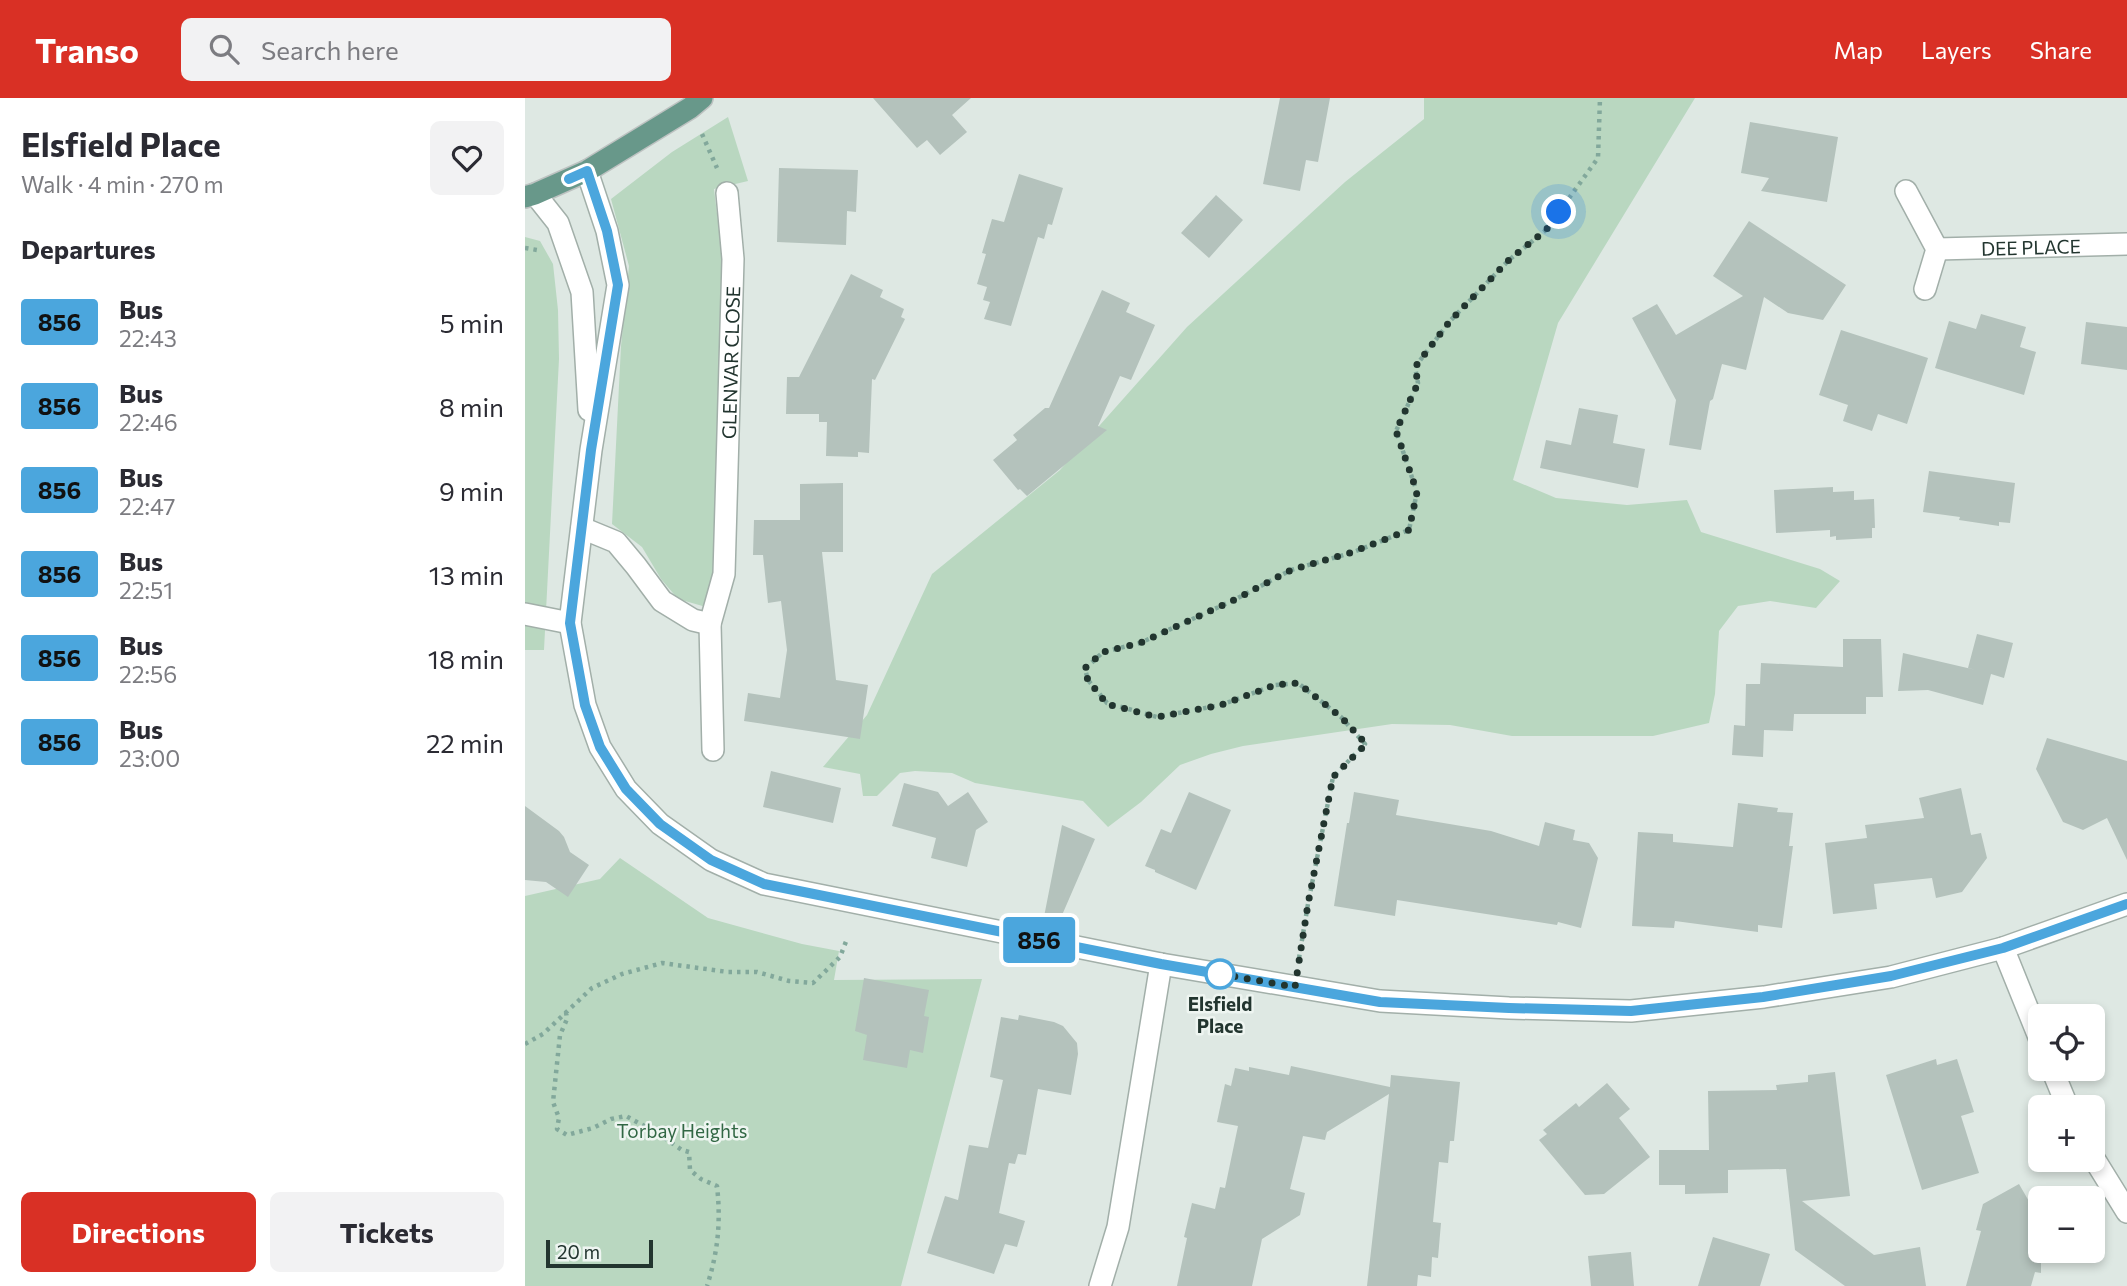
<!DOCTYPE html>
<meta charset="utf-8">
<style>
body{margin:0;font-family:Commissioner,sans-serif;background:#f2f2f3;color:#2b2b33;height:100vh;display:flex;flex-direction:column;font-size:26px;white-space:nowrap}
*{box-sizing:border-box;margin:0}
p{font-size:23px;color:#7c7c81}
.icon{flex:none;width:38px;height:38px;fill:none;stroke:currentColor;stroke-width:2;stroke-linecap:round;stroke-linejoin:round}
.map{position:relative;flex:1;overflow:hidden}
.side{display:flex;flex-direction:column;background:#fff;width:525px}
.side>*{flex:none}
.badge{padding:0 14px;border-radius:5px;font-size:24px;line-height:46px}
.controls{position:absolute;left:1503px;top:906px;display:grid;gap:14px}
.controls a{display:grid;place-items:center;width:77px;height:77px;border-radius:10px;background:#fff;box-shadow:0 4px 10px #0003;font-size:35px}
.scale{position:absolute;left:21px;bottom:18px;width:107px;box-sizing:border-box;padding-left:7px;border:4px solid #22352f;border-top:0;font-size:19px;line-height:24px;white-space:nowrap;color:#22352f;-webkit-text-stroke:5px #eef5f1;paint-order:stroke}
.you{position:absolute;width:35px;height:35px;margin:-18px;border:5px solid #fff;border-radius:50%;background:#1a73e8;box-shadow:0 0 0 10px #1a73e833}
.map>.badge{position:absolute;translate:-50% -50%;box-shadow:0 0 0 4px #fff}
h2{padding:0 21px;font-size:26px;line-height:63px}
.round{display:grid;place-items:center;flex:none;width:74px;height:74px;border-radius:10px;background:#f2f2f3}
.headline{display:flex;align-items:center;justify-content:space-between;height:119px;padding:0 21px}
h1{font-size:33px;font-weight:700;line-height:52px}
.cta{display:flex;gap:14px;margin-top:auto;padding:14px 21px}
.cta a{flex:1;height:80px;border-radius:10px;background:#d93025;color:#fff;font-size:28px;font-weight:700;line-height:80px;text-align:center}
.cta a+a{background:#f2f2f3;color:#2b2b33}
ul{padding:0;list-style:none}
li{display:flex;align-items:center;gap:21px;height:84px;padding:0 21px}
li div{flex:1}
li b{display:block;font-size:26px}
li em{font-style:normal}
li .badge{min-width:77px;font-weight:700;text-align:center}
header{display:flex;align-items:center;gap:42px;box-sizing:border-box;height:98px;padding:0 35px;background:#d93025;color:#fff}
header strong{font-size:33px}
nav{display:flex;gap:38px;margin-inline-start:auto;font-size:24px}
.search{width:490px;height:63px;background:#f2f2f3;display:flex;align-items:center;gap:18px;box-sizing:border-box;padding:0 24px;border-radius:10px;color:#7c7c81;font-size:26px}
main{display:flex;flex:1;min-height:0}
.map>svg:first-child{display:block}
.green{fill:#b9d7c0}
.building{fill:#b4c2bc}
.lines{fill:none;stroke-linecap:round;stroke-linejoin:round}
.minor-casing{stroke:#a2afa9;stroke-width:24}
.major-casing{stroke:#bdc2c1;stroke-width:24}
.path{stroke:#82a89b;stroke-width:4.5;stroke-dasharray:3.5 5;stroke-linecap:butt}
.minor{stroke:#fff;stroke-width:21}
.major{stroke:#68988a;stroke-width:21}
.line-casing{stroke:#fff;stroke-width:16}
.line{stroke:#4ba6dd;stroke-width:10}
.walk{stroke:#22352f;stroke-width:7;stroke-dasharray:0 12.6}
.stop-dot{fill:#fff;stroke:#4ba6dd;stroke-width:3.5}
.labels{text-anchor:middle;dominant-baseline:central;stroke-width:5;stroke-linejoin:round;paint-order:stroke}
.street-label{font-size:19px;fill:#22352f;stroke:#eef5f1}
.stop-label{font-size:19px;font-weight:bold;fill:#22352f;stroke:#eef5f1}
.park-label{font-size:19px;fill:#316744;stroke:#eef5f1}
</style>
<header>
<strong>Transo</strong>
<div class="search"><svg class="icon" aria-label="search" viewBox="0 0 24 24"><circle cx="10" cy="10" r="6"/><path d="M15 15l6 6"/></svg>Search here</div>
<nav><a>Map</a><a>Layers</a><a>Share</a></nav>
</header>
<main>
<section class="side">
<div class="headline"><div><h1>Elsfield Place</h1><p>Walk · 4 min · 270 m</p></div><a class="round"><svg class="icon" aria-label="heart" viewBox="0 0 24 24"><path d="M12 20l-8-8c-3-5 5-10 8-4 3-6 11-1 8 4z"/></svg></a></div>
<h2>Departures</h2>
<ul>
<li><span class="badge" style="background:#4ba6dd;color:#111">856</span><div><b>Bus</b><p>22:43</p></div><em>5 min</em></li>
<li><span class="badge" style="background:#4ba6dd;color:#111">856</span><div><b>Bus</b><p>22:46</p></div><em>8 min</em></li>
<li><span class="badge" style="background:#4ba6dd;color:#111">856</span><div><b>Bus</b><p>22:47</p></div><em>9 min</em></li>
<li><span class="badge" style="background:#4ba6dd;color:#111">856</span><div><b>Bus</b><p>22:51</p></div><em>13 min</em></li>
<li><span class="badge" style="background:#4ba6dd;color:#111">856</span><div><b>Bus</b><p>22:56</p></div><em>18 min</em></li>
<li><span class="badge" style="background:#4ba6dd;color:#111">856</span><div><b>Bus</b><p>23:00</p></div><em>22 min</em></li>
</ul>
<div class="cta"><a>Directions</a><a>Tickets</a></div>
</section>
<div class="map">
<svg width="1602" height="1188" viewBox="0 0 1602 1188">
<rect width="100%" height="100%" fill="#dee8e3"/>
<!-- green -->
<path class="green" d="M899,0H1170L1033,225L988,382L1031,400L1102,407L1162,402L1176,434L1295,471L1315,483L1291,510L1245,503L1213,508L1194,533L1190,596L1184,625L1128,638H987L925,627L867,626L718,648L686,656L655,667L616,704L583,729L558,703L450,685L427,675L390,673L375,675L352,698H338L335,676L298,669L342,617L407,476L535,372L662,229L820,84L899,21Z
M203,19L223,83L189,91L197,157L189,470L181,509L153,501L136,481L117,449L87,426L96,248L104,168L86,101L147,54Z
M0,139L15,143L28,166L33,212L34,261L19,552H0Z
M95,760L183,820L277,846L314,853L309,882L457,881L376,1188H0V798L75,781Z"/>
<!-- building -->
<path class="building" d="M348,0H446L427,17L442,34L415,57L402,42L392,50Z
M755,0H805L793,64L781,62L775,93L738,86Z
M1225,24L1313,39L1302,104L1236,93L1244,80L1216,75Z
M254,70L333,72L331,114L322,113L321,147L252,144Z
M494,76L538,90L527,127L523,126L519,141L513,139L486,228L459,221L465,204L458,202L462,189L452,186L461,156L457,155L467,121L479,124Z
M691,97L718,122L684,160L656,135Z
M1224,123L1321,187L1298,222L1263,215L1239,199L1221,272L1197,266L1188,301L1185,303L1176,352L1144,347L1151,302L1107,220L1132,206L1151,237L1218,198L1188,178Z
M326,176L358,192L355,199L379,211L376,219L380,221L350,282L347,281L344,355L333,354V359L301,358L302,324H294V316H261L262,279H274Z
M577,192L605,205L601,214L630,227L606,282L595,278L573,328L582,332L502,398L495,391L493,392L468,362L492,342L488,337L520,310H524Z
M1456,216L1501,229L1495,249L1511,254L1499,297L1410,270L1424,223L1451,231Z
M1561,224L1602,229V272L1556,266Z
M1316,232L1403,260L1382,326L1353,316L1347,333L1318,323L1323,307L1294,297Z
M1054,310L1093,317L1088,345L1120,351L1113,390L1015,370L1021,342L1046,347Z
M1404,373L1490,385L1485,425L1474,424V428L1434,422L1435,419L1398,414Z
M318,385V454H297L311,582L343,587L335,641L219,623L223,595L255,600L262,552L256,503L243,505L238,457H228L229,422H275V386Z
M1308,389V394L1329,393V402L1349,401L1350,430H1347V440L1311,442V438L1305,439V432L1251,435L1249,392Z
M1452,536L1488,545L1479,580L1466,576L1458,607L1403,592L1373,593L1378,555L1451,572L1443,570Z
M1318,541H1356L1358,599H1341V616H1269L1268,633L1239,632L1238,659L1207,657L1209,627L1220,628L1221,586H1235L1236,565L1318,569Z
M1522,640L1602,663V762L1582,720L1558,732L1538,724L1511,671Z
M246,673L316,690L308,725L238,709Z
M379,685L413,694L423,708L443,694L463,724L451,732L442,769L406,760L411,740L367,728Z
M1436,690L1446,737L1456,735L1462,760L1437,794L1411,800L1407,780L1349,786L1352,811L1308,816L1300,745L1342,740L1340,727L1399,720L1394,700Z
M664,694L706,712L671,792L630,774V772L620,768L636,731L646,735Z
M829,694L874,702L871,717L966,733L1014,748L1020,724L1050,732L1048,742L1064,745L1073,760L1056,830L1033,824L1032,827L872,802L870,818L809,808L822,725H824Z
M1213,705L1253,710L1252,714L1268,715L1264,748H1268L1257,830L1233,827V834L1150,823L1149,830L1107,828L1113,734L1148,736V744L1208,749Z
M0,708L34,733L39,739L45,754L64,767L43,799L21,784L0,782Z
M537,727L570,741L531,831L517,829Z
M339,880L404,892L399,918L404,919L398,955L385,952L382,970L338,962L342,937L330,933Z
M494,917L529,924L538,928L552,945L553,956L546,997L513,991L501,1057L493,1056L490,1066L484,1065L474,1115L500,1123L492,1149L480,1146L469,1176L402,1155L420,1098L433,1102L444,1047L463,1050L478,982L465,979L476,919L493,922Z
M1411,961L1412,967L1432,961L1449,1014L1436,1018L1454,1075L1397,1092L1361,977Z
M766,968L865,989L866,977L935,984L929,1043H925L923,1065L914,1064L908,1124L916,1125L913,1160L907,1159L906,1179L893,1177L892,1188H842L864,996L802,1034L800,1042L778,1038L765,1091L780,1095L775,1117L737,1141L727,1188H652L662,1140L659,1139L667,1105L690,1111L695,1089L700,1090L713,1028L692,1024L700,986L706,988L710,970L724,973V969L764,977Z
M1310,974L1325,1098L1277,1103L1349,1157L1395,1149L1401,1188H1320L1270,1152L1261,1071L1203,1072V1095L1160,1096V1087H1134V1052H1184L1183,993L1252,992L1251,987L1283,984V977Z
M1082,985L1105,1011L1094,1020L1125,1059L1079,1096L1060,1097L1014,1042L1022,1036L1018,1032L1051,1005L1054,1009Z
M1494,1086L1516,1124V1175L1510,1174L1506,1188H1441L1456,1133L1451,1132L1458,1106Z
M1188,1139L1245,1156L1235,1188H1173Z
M1106,1154L1109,1188H1066L1063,1158Z"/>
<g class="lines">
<!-- minor casing -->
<g class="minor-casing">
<g id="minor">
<path d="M62,73L82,133L93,187L66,352L45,525L60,607L75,649L101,691L135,726L186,762L239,786L636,866L855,903L984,910L1106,913L1239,899L1366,879L1478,850L1602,806"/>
<path d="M1381,93L1412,151L1400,191"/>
<path d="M10,96L33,125L57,194L64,312"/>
<path id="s1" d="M1412,151L1602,146"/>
<path id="s2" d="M57,430L91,444L111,468L137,503L168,522L185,526L199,476L208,161L202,95"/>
<path d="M0,516L45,525"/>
<path d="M185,526L188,652"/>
<path d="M1478,850L1516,944"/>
<path d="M1527,971L1543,1010"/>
<path d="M1568,1059L1602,1114"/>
<path d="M575,1188L593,1129L636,866"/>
</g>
</g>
<!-- major casing -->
<g class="major-casing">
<path id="major" d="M0,99L10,96L62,73L165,10L177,0"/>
</g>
<!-- path -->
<path class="path" d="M177,36L192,70
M0,150L12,152
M774,860L783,806L808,679L840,646L816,619L773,585L750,587L696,607L632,619L582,605L563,582L560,571L578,554L615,545L709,502L766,472L826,455L884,432L892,394L871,333L893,285L890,269L925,223L984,162L1021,132L1073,60L1075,0
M41,914L42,921L35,937L28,1004L34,1020L32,1031L42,1037L68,1030L86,1021L101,1018L132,1035L157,1052L164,1054L165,1072L176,1081L192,1088C196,1124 193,1154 182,1188
M0,946L18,936L67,890L97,876L137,865L203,874H232L264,883L288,885L315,859L322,841"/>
<!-- minor -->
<use href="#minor" class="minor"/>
<!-- major -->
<use href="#major" class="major"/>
</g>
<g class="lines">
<!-- line casing -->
<g class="line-casing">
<path id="line" d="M44,81L62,73L82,133L93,187L66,352L45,525L60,607L75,649L101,691L135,726L186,762L239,786L636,866L855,904L984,910L1106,913L1238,899L1366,878L1478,850L1602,806"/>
</g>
<!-- line -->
<use href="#line" class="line"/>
<!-- walk -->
<path class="walk" d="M695,876L690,875L770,889L783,806L808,679L841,646L816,619L773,585L750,587L696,607L632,619L582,606L563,582L559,571L578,554L615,545L709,502L766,472L825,455L884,432L892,394L871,333L893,285L890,269L925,223L984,162L1021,132L1034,114"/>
</g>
<!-- markers -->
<circle class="stop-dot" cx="695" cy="876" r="14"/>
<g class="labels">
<!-- street labels -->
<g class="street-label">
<text stroke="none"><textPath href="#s1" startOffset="94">DEE PLACE</textPath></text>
<text stroke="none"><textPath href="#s2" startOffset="429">GLENVAR CLOSE</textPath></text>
</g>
<!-- stop labels -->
<g class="stop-label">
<text x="695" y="905">Elsfield<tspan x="695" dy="22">Place</tspan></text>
</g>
<!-- park labels -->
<g class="park-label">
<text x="157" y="1032">Torbay Heights</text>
</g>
</g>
</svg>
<div class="controls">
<a><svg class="icon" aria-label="locate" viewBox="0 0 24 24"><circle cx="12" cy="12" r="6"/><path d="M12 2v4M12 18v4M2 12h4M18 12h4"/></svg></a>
<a>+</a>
<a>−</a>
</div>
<div class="scale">20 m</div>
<div class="you" style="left:1034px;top:114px"></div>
<b class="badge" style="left:514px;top:842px;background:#4ba6dd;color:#111">856</b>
</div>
</main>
